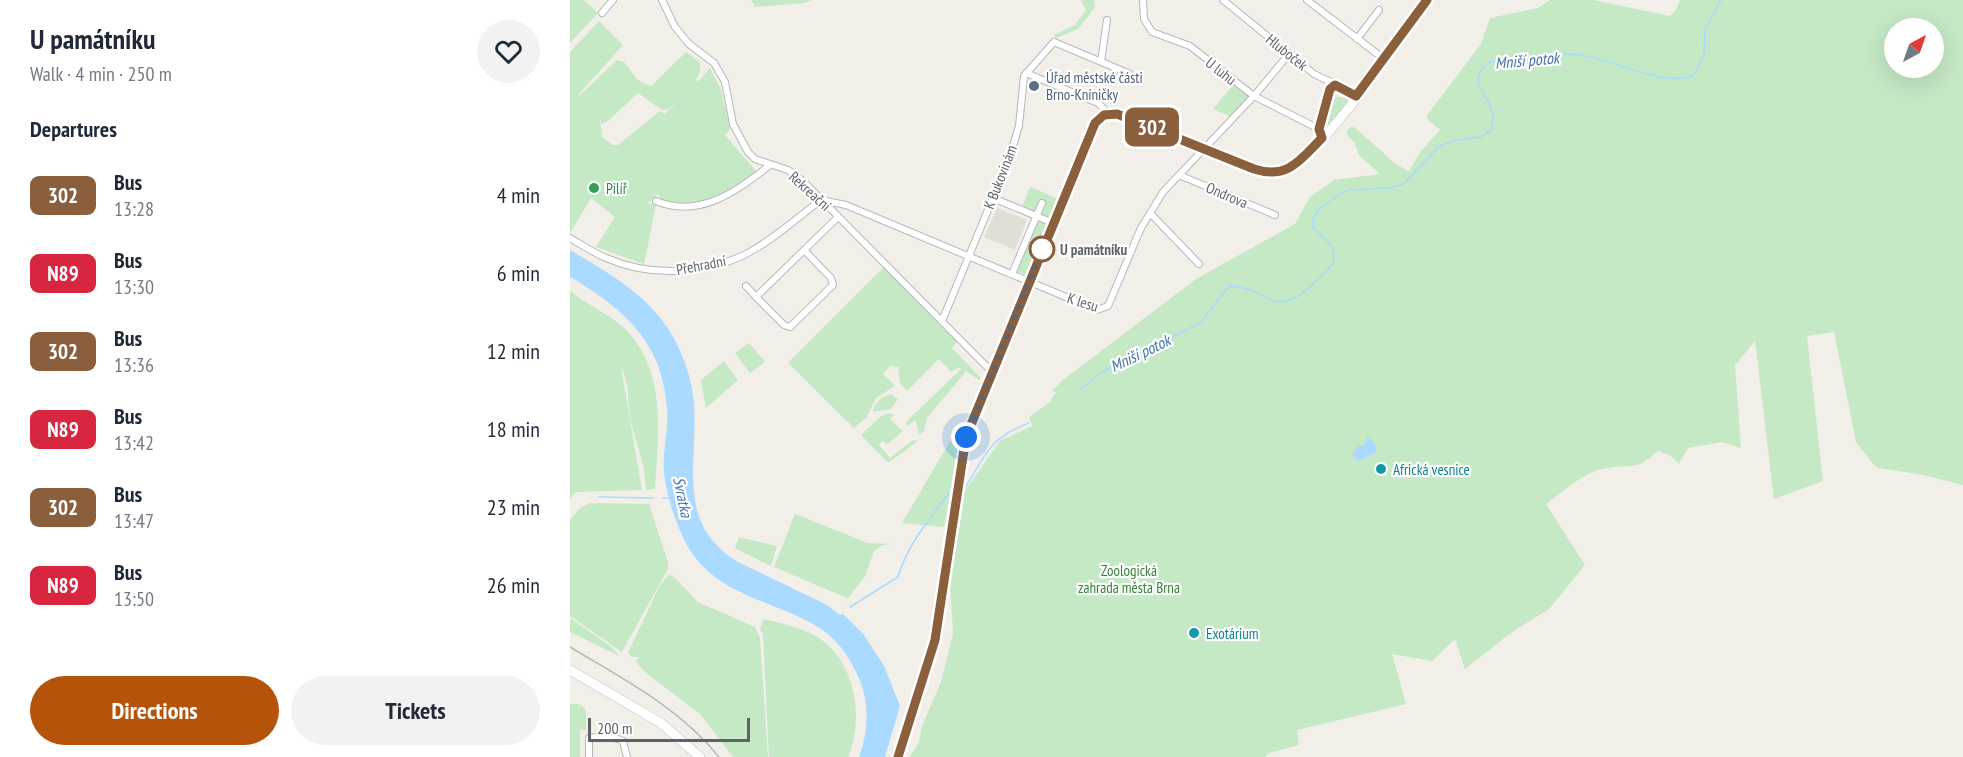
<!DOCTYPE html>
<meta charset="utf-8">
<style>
body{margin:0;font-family:"PT Sans Narrow",sans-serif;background:#f2f2f3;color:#1f2937;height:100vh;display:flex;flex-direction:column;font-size:22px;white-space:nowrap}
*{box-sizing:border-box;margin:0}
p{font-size:20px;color:#747a83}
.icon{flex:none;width:33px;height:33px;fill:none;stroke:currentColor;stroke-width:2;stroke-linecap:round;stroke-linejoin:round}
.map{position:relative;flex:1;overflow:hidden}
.details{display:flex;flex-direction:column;background:#fff;width:570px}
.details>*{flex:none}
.badge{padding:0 12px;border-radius:9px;font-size:21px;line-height:39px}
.needle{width:39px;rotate:40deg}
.tools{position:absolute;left:1314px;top:18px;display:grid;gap:12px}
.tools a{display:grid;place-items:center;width:60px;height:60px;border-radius:50%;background:#fff;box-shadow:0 6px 24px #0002;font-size:30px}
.scale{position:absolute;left:18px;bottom:15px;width:162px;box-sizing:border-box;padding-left:6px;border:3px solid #5f6368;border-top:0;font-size:16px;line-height:21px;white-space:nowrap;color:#5f6368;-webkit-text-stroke:4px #fff;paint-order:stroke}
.you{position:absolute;width:30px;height:30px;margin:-15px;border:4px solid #fff;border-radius:50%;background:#1a73e8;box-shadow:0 0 0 9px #1a73e833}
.map>.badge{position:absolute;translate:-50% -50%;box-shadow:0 0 0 3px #fff}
h2{padding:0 30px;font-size:22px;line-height:54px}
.round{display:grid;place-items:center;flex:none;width:63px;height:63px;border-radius:32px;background:#f2f2f3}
.headline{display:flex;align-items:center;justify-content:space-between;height:102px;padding:0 30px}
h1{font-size:28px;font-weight:700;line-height:45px}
.button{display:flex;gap:12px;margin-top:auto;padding:12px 30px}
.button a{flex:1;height:69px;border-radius:36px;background:#b45309;color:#fff;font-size:24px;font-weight:700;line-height:69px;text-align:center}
.button a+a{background:#f2f2f3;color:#1f2937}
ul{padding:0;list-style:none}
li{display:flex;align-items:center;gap:18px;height:78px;padding:0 30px}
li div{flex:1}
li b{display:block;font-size:22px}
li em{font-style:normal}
li .badge{min-width:66px;font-weight:700;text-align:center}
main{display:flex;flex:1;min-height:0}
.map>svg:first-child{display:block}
.education{fill:#e1ded6}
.green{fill:#c5e8c5;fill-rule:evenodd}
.water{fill:#aadaff}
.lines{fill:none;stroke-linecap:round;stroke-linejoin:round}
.stream{stroke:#aadaff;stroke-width:1.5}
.street-casing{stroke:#b5b8bc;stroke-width:8}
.secondary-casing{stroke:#b6babf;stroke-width:10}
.street{stroke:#fff;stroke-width:6}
.secondary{stroke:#fff;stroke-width:9}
.tram{stroke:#b6b7b8;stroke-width:1.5}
.line-casing{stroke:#fff;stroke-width:14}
.line{stroke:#8b5e3c;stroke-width:9}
.walk{stroke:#5f6368;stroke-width:6;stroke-dasharray:0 10.8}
.service-dot{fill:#5c6f8a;stroke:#fff;stroke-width:2}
.leisure-dot{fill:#2e9e5b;stroke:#fff;stroke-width:2}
.stop-dot{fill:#fff;stroke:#8b5e3c;stroke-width:3}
.culture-dot{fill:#0f9aa8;stroke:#fff;stroke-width:2}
.labels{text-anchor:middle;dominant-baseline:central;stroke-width:4.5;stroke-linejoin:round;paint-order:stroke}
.street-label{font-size:15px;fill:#5f6368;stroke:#fff}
.service-label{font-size:15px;fill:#4e5e75;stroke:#fff;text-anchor:start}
.leisure-label{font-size:15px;fill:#27864d;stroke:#fff;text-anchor:start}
.stop-label{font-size:15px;font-weight:bold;fill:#5f6368;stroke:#fff;text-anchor:start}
.culture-label{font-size:15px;fill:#0d838f;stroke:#fff;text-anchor:start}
.park-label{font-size:15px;fill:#348238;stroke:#fff}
.water-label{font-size:16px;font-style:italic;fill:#4174aa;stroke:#fff}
</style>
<main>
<section class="details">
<div class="headline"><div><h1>U památníku</h1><p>Walk · 4 min · 250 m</p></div><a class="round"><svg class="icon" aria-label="heart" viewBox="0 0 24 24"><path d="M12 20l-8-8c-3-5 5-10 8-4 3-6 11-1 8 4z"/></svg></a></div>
<h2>Departures</h2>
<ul>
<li><span class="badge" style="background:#8b5e3c;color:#fff">302</span><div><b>Bus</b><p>13:28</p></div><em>4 min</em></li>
<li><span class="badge" style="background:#d7263d;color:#fff">N89</span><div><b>Bus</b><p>13:30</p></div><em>6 min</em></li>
<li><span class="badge" style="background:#8b5e3c;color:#fff">302</span><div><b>Bus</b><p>13:36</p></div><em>12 min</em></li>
<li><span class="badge" style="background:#d7263d;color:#fff">N89</span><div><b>Bus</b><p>13:42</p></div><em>18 min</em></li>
<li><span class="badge" style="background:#8b5e3c;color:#fff">302</span><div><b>Bus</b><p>13:47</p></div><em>23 min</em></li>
<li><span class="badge" style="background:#d7263d;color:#fff">N89</span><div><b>Bus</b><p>13:50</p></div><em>26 min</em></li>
</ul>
<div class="button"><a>Directions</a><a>Tickets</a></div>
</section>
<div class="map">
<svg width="1393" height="757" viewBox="0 0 1393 757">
<rect width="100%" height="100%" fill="#f1efe8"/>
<!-- education -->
<path class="education" d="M427,208L457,220L445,250L414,237Z"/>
<!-- green -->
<path class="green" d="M0,0H14L28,13L0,43Z
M181,0H243L234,3L185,7Z
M511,0H524L525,7L508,29L486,38L484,35L505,25L516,10Z
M980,0H1023L1100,16L1106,10L1110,0H1393V485L1349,474L1308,468L1303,464L1286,442L1264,332L1237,336L1253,481L1204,499L1185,341L1165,365L1171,448L1152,442L1118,448L1109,464L1100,455L1088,451C1064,473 1059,463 1032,469C1011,474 993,492 976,504L1015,565L979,609L942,632L895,669L885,639L862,661L822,654L836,704L727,730L729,745L699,753L695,757H340L349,742L352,726L371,682L383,633L380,582L394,499L391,496L430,441L462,426L459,417L479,403L486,392L482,391L493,380L626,279L725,224L740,197L764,180L810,174L789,155L784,142L776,134L779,128L784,127L827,165L839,171L851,151L870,130L856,118L858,114L911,44L920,18L968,8ZM1324,28H1364V68H1324Z
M29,21L53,45L9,94V96L47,60L54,62L68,80L81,86L116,52L130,62V72L126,79L128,82L140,68L151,90L160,129L155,135L187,172C155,196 132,208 92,201L88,194L78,203L86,205L74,264L26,247L45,217L21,198L0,233V52ZM118,91L95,114L90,111L48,145H43L32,137L30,115V125L39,120L68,93L92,110L99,109Z
M663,85L680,97L662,117L643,109Z
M762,96L777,98L778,103L758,127L755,123Z
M460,187L488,199L480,218L452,207Z
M462,218L477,225L456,275L442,269Z
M314,267L380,332L387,342L382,348L411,378L409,380L396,371L357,418L354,431L349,435L346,420L337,426L336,422L391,369L390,367L381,372L369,359L337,391L330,383L328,370L330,367L320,366L313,374L325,386L306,398L296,418L284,428L218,363Z
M0,290C11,302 38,313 53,327C98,369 88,434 85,489L76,490C76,463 65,443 60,417C57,400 60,383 51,367L72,490L5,492L0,499Z
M179,343L195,362L180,373L165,353Z
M154,361L168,380L136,408L131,380Z
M321,394L328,399L321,409L303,412V408L311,398Z
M319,413L324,415L320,419L333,431L318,444L312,441L309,445L320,458L343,440L348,441L318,463L291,435L311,416Z
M382,438L389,440L374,527L332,523Z
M20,503L79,504L98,562V569L52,652L0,616V520L10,508Z
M225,514L298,543L322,544L313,545L304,551L295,576L276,601L277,598L204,567Z
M169,537L207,546L201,566L165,548Z
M98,575L103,576L128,602L185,627L190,638L198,757H163L130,714L76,673L66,662L68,657H62L58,653L89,587Z
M0,618L42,647L49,656L0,632Z
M193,619C211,623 229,627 246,636C285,659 295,718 278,757H199L193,634L190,630Z
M0,704H9V712L10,704L16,710V730H10V757H0Z"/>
<!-- water -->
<path class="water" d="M0,250C37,272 75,293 99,330C111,349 120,373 123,395C131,458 101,521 168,562L257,605L270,615L273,614L294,635L314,666L330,706L315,757H289C299,730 300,700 287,674C279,657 269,642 254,631C211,601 151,599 120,550C107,529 97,497 94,473C92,452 99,430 97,409C93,342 54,309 0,277Z
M797,437L804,442L807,452L788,461L783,454L788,445L795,446Z"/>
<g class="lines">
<!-- stream -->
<path class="stream" d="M509,391L531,372L630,323L659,286C697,286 703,321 741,286C749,278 758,271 764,262L763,247L742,226L743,218L751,207L772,193L779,190L817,188L834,184L869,146L887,140L910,137L921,131C921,126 923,120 923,116C922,95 893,83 918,63C941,58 988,52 1011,55C1042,59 1092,87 1123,76L1134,55L1135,30L1151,0
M395,488C416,454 419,438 459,423
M29,497L83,498
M93,498H101
M280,607L328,577C337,545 359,520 379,493"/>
<!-- street casing -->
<g class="street-casing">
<path id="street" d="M92,0L105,27L119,44L144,63L155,82L163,124L178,152L185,159L218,170L233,181L421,371
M573,0L574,19L582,32L620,46L684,96L743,126L749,130L752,138
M653,0L744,74L776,89L786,96
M737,0L814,59
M32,13L43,0
M787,39L809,10
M484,42L560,74
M531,62L537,20
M456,73L528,103L538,113
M609,175L705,215
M423,198L483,223
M251,200L276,205L527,310L538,306L571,228L593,192L684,96L719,54
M86,201C129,219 168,191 200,165
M580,213L629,264
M0,238C12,245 24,253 36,258C80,277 134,275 176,254C203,240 227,218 251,200
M234,250L261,278L263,285L220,327L214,325L186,297L268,217
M442,274L472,203
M176,286L186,297
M372,321L439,159L449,126L454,76L484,42
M19,757V738C30,736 43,736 53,741L57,757"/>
</g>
<!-- secondary casing -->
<g class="secondary-casing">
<path id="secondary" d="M0,670L91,723L130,757
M328,757L365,640L396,437L525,123L538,113L552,115L684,169C695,173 705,175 716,170C757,149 827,41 857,0"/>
</g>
<!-- street -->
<use href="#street" class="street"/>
<!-- secondary -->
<use href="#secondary" class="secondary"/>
<!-- tram -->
<path class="tram" d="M0,647C53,679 110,708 149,757"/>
</g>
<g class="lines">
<!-- line casing -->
<g class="line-casing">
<path id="line" d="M328,757L365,640L396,437L525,123L534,115L547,114L684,169C718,180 731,159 752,138L749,129L760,89L765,85L786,96L857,0"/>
</g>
<!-- line -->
<use href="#line" class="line"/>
<!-- walk -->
<path class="walk" d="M396,437L472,249"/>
</g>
<!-- markers -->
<circle class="service-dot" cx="464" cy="86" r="6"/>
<circle class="leisure-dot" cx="24" cy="188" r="6"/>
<circle class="stop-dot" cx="472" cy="249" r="12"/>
<g class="culture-dot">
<circle cx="811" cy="469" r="6"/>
<circle cx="624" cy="633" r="6"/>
</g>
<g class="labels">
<!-- street labels -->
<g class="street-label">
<text transform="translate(717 52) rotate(39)">Hluboček</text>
<text transform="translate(651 71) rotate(38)">U luhu</text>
<text transform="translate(430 177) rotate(-69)">K Bukovinám</text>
<text transform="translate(240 191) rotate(42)">Rekreační</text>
<text transform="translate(657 195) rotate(23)">Ondrova</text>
<text transform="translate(131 265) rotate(-11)">Přehradní</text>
<text transform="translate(513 302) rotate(18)">K lesu</text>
</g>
<!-- service labels -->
<g class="service-label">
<text x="476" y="77">Úřad městské části<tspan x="476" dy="17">Brno-Kníničky</tspan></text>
</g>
<!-- leisure labels -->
<g class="leisure-label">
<text x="36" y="188">Pilíř</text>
</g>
<!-- stop labels -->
<g class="stop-label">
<text x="490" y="249">U památníku</text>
</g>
<!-- culture labels -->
<g class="culture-label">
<text x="823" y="469">Africká vesnice</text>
<text x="636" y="633">Exotárium</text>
</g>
<!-- park labels -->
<g class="park-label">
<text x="559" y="570">Zoologická<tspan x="559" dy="17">zahrada města Brna</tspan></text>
</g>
<!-- water labels -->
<g class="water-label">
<text transform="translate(957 60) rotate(-5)">Mniší potok</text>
<text transform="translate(570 353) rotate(-26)">Mniší potok</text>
<text transform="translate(113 497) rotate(78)">Svratka</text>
</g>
</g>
</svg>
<div class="tools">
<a><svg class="needle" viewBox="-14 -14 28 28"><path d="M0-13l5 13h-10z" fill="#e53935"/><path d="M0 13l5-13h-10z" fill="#747a83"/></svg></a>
</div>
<div class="scale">200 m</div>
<div class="you" style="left:396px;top:437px"></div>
<b class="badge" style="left:582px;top:127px;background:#8b5e3c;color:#fff">302</b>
</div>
</main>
